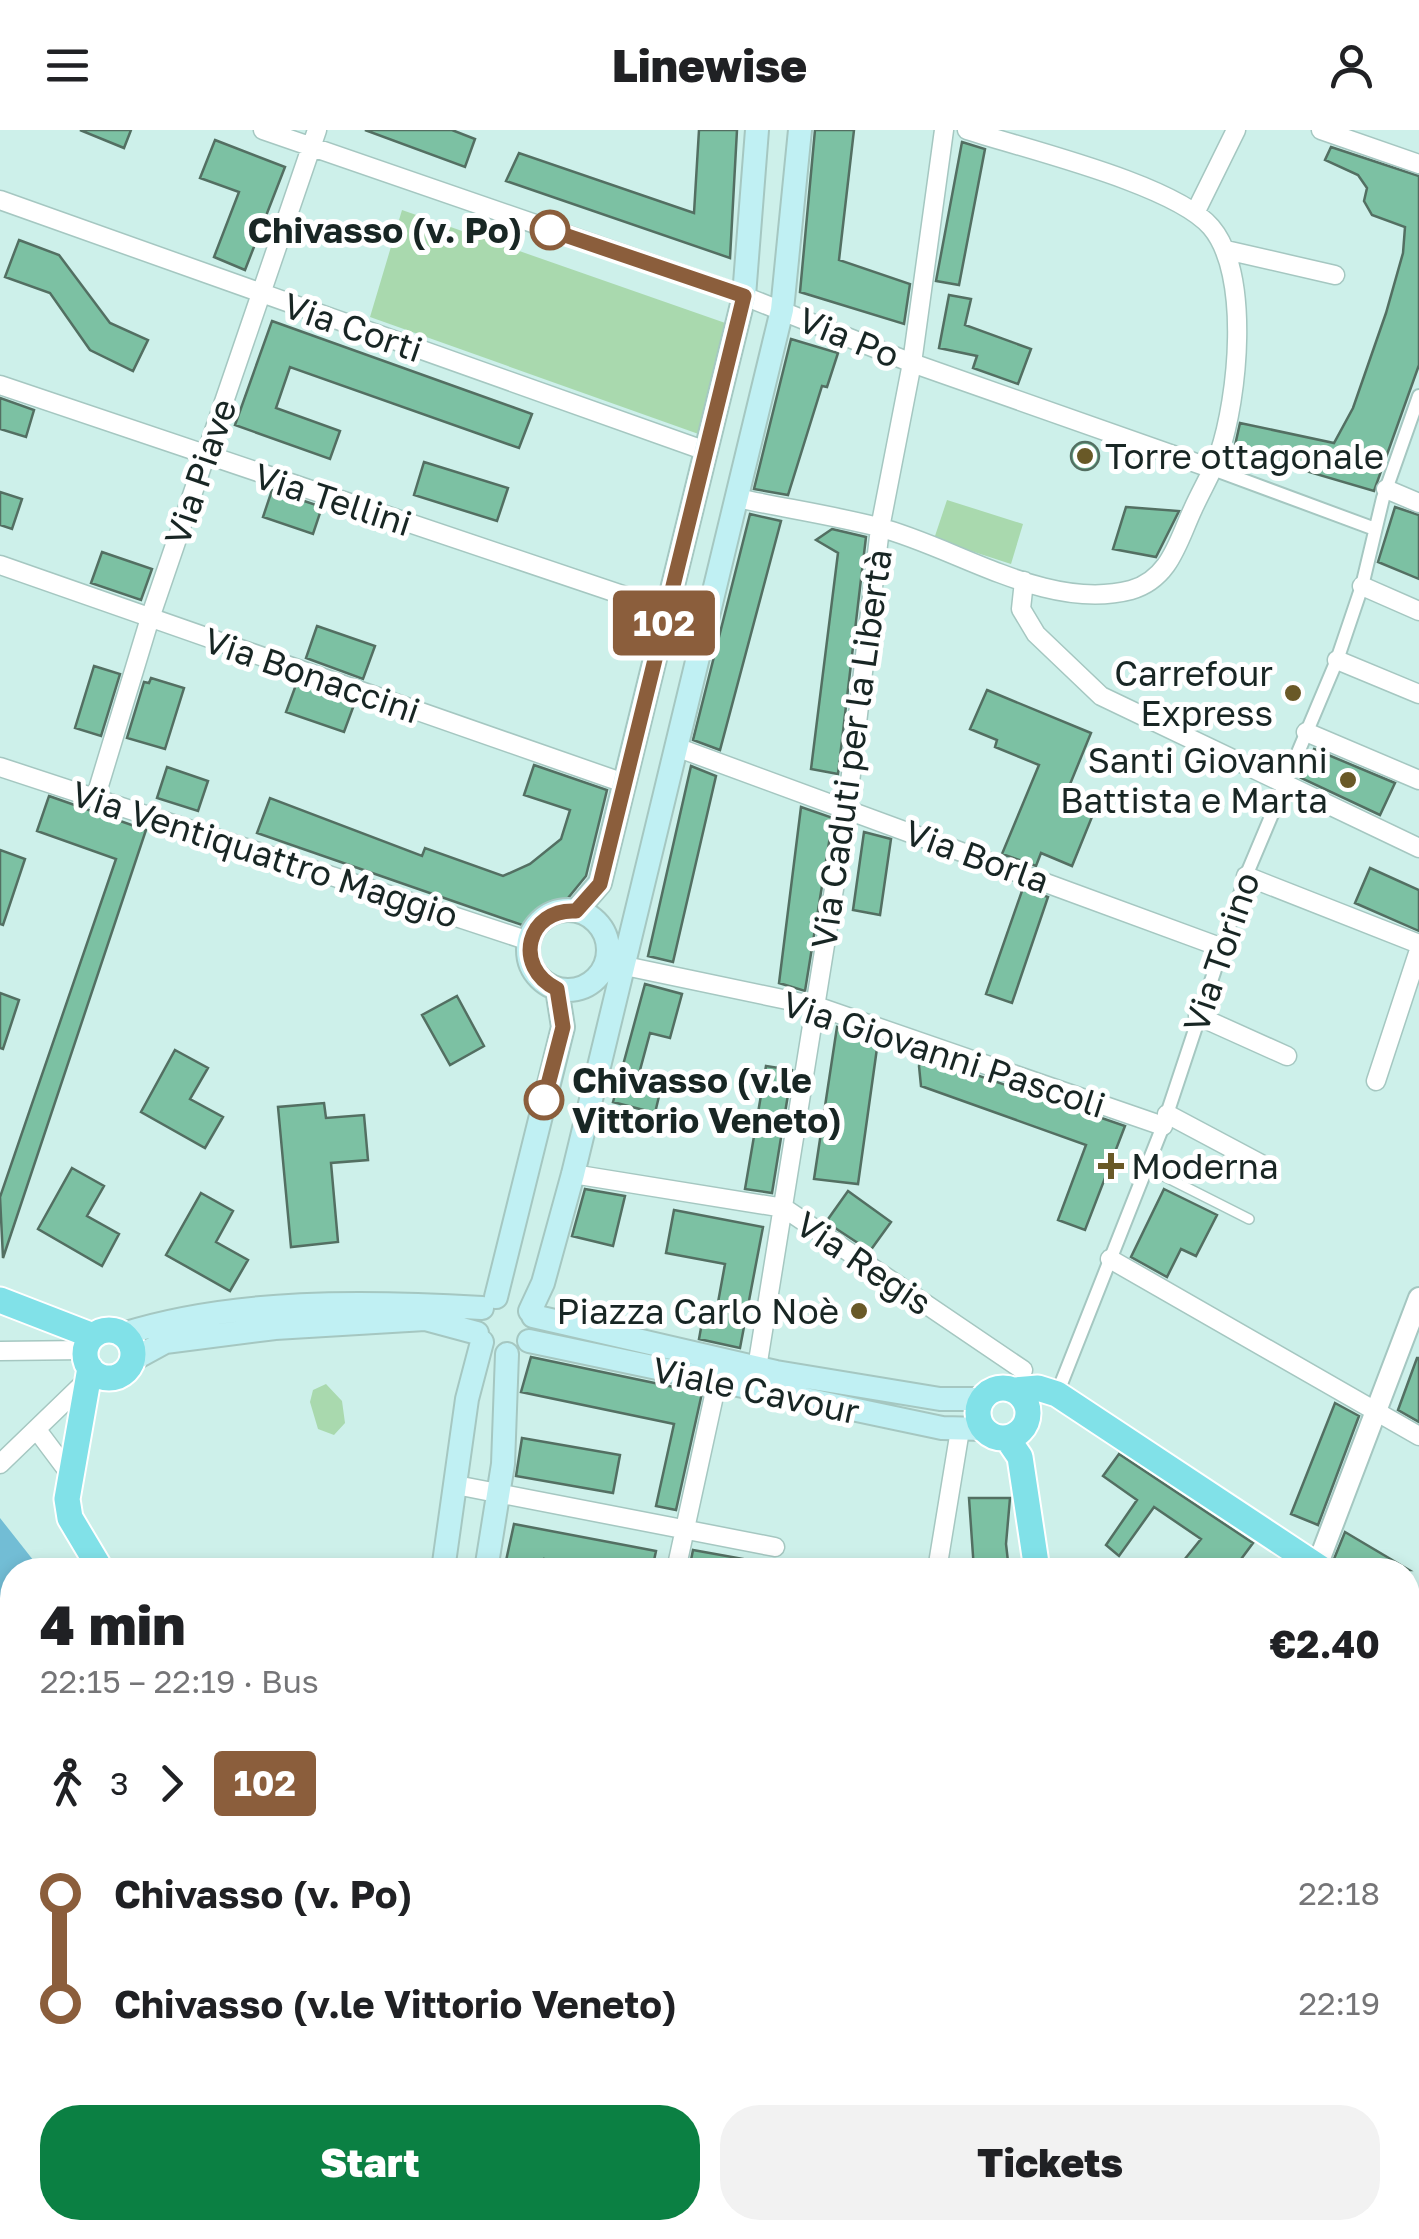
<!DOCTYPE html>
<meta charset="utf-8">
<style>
body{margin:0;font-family:"Golos Text",sans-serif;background:#f2f2f2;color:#202124;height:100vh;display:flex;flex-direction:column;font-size:38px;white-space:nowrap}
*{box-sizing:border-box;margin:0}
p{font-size:32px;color:#757577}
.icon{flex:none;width:55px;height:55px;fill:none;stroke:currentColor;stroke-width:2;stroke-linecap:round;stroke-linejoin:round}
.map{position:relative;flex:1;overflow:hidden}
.side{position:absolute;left:0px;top:1428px;width:1420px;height:682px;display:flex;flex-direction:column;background:#fff;border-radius:40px 40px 0 0;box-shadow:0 5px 15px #0003}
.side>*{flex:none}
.badge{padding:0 20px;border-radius:8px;font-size:35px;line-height:65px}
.map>.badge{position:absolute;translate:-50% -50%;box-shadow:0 0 0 5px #fff}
.legs{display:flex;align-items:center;gap:15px;height:110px;padding:0 40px;font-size:32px}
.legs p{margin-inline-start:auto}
.headline{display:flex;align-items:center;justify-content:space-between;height:170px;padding:0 40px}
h1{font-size:55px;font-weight:800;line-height:75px}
.cta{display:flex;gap:20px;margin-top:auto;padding:20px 40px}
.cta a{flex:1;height:115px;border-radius:40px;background:#0b8043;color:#fff;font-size:40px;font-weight:800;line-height:115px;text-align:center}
.cta a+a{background:#f2f2f2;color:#202124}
ul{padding:0 40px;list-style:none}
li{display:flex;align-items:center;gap:35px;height:110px;font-size:38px}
li i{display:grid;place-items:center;width:15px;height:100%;margin:0 12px;background:currentColor}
li i::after{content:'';width:25px;height:25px;margin:-12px;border:8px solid;border-radius:50%;background:#fff}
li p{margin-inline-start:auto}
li:first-child i{background:linear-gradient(#0000 50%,currentColor 0)}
li:last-child i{background:linear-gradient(currentColor 50%,#0000 0)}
header{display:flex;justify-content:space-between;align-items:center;height:130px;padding:0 40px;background:#fff;font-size:45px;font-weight:800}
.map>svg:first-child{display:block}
.built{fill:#b9e5de}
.green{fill:#a9d9ae}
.water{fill:#72bdd5}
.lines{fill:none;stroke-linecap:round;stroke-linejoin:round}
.canal{stroke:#72bdd5;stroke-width:20}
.building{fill:#7cc1a3;stroke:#536f62;stroke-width:2.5}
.service-casing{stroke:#a5c7c1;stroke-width:12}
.pedestrian-casing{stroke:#a5c7c1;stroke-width:16}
.minor-casing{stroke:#a5c7c1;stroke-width:21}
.tertiary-casing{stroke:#a5c7c1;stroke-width:24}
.secondary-casing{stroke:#a5c7c1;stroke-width:26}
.primary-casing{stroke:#fff;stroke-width:29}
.service{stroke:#fff;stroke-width:9}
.pedestrian{stroke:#fff;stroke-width:12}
.minor{stroke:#fff;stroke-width:18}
.tertiary{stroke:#fff;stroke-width:20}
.secondary{stroke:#c0f0f3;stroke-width:22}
.primary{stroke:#81e1e8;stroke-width:25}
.line-1-casing{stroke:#fff;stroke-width:22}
.line-1{stroke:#8b5e3c;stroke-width:15}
.stop-1-dot{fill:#fff;stroke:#8b5e3c;stroke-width:5}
.poi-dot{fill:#695927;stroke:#fff;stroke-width:4}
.labels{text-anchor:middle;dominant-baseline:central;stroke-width:10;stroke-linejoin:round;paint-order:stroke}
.stop-label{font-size:35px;font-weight:bold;fill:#182624;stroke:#fff;text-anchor:end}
.street-label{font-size:35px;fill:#182624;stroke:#fff}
.poi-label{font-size:35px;fill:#182624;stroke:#fff;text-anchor:end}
</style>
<header><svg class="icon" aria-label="menu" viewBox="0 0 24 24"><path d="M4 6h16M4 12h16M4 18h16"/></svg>Linewise<svg class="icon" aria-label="person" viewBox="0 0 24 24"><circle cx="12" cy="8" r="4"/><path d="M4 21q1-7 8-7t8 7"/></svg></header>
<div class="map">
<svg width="1419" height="2109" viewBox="0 0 1419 2109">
<rect width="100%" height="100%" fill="#cdf0ea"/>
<!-- built -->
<path class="built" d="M1408,1644L1419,1649V1925L1408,1921Z"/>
<!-- green -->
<path class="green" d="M402,80L731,195L707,307L370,187Z
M947,370L1023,394L1011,434L934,409Z
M326,1254L342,1271L345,1293L334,1305L318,1299L310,1272L313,1260Z"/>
<!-- water -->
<path class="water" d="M0,1388L41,1440H12V1594L0,1577Z
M221,2098H311L312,2109H222Z"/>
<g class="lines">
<!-- canal -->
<path class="canal" d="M1057,2109L1059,2098"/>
</g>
<!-- building -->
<path class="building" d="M80,0H131L124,18Z
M365,0H452L475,9L465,37Z
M699,0H737L730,128L506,51L519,23L694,83Z
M815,0H854L839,130L910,154L904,194L800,162Z
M215,10L285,37L245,140L214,127L239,62L200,48Z
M962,12L985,19L959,155L936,151Z
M1331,17L1419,46V235L1374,361L1234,320L1240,293L1334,313L1353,278L1386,183L1403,123L1405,97L1372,85L1364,71L1367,58L1358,45L1325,30Z
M19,110L59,125L110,193L148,210L133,241L90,220L50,163L5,147Z
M949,165L971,169L965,195L1031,219L1018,254L973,238L977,226L939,218Z
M272,191L532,284L519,318L290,237L276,278L340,301L330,329L235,295Z
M791,209L838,223L827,257L822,256L788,365L754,359Z
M0,268L34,280L26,307L0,299Z
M1071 326a14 14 0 1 1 28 0a14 14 0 1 1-28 0Z
M424,332L508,358L497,391L414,365Z
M272,360L322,377L313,404L263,387Z
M0,362L22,369L12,399L0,395Z
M1126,377L1179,381L1156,427L1113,419Z
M1395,377L1419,385V449L1378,432Z
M750,384L781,391L720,620L693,610Z
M832,399L866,407L838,644L811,639L838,423L816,410Z
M102,422L152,439L141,470L91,453Z
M317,496L375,516L363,549L306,528Z
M94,536L120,544L101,606L75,598Z
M151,548L184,558L165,619L127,608L144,552L149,553Z
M297,552L355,572L344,602L286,582Z
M987,560L1091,603L1066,664L1096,677L1072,736L1041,723L1036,736L1002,724L1039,635L995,617L997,610L970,599Z
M1314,619L1395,653L1380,685L1301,648Z
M534,635L607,660L586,746L568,768L522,795L257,703L270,668L422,726L425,718L503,746L530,734L561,709L570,680L524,665Z
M691,636L716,646L673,832L648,826Z
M167,637L208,651L198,681L157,668Z
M49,666L146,700L3,1128L0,1067L116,729L37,701Z
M801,677L833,688L805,861L779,853Z
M864,702L891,709L880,785L853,780Z
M0,720L25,729L3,795L0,794Z
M1370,738L1419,760V801L1355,773Z
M1023,758L1048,767L1012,873L986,864Z
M645,854L682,864L670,908L650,903L636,955L660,962L655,983L613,972Z
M0,863L19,870L3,919L0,918Z
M457,866L484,916L450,935L422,885Z
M837,897L878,911L858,1054L814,1049Z
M175,920L208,938L190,969L223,987L205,1018L141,982Z
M924,927L1125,996L1085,1100L1058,1090L1086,1015L921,956L919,936Z
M766,936L792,940L772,1063L745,1059Z
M324,973L326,988L364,985L368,1030L331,1033L338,1112L291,1117L278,977Z
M72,1038L104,1056L87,1086L119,1104L102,1136L38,1099Z
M585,1059L625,1066L613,1116L572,1106Z
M1164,1059L1217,1085L1196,1126L1181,1119L1167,1147L1131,1127Z
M848,1061L891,1092L870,1121L826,1092Z
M201,1063L233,1081L216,1112L248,1130L230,1161L166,1125Z
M674,1080L763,1097L740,1218L699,1209L703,1187L715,1189L725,1134L666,1123Z
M531,1227L702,1263L676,1380L656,1376L674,1294L521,1262Z
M1417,1228H1419V1292L1398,1280Z
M1335,1273L1359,1286L1318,1395L1291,1384Z
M522,1308L620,1325L613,1363L516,1346Z
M1119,1324L1253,1413L1233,1440H1176L1201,1409L1154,1377L1119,1426L1106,1415L1137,1370L1103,1346Z
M969,1368H1010L1006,1414L1009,1440H974Z
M514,1394L656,1421L652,1440H601L544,1429L542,1440H504Z
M1345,1402L1409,1440H1339L1334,1429Z
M693,1420L760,1432V1440H689Z"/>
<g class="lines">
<!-- service casing -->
<g class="service-casing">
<path id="service" d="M1146,1037L1249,1089
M1408,1917L1419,1921"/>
</g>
<!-- pedestrian casing -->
<g class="pedestrian-casing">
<path id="pedestrian" d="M1213,339L1375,399
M1057,1264L1163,996L1246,746L1337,530L1362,456L1383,368L1419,266"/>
</g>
<!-- minor casing -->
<g class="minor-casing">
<path id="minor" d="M263,0L744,166L912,233L1213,339
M1321,0L1419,34
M0,70L706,321
M1195,83L1236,0
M1226,120L1335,145
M0,255L667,480
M1386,359L1419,373
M737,368C783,378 831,385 878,397C956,417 1047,482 1131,460C1170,449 1178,411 1193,379C1201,361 1212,343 1219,324C1238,268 1251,144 1211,97C1174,54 1025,19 967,0
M0,435L624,653
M1024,451L1021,479L1036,504L1101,566L1419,718
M1362,456L1419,481
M1337,530L1419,564
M1306,602L1419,650
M676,617L1220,817
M0,637L529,811
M95,669L150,488L317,0
M1246,746L1419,814
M606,832L816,876L1163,996
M1198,886L1287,926
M1376,951L1419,820
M1167,984L1261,1034
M573,1044L784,1078L1023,1240
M1110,1129L1419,1306
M0,1221L86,1220
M757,1238L847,678L880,398L912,233L944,0
M37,1300L70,1344
M0,1334L85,1252
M456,1355L775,1417
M676,1440L717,1252
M937,1440L960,1300
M0,2084L12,2077
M62,2098L63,2109
M595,2098L601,2109"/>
</g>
<!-- tertiary casing -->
<g class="tertiary-casing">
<path id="tertiary" d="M1317,1436L1419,1168"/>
</g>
<!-- secondary casing -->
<g class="secondary-casing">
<path id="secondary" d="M528 820a40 40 0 1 1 80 0a40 40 0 1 1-80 0Z
M576,781L600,753L744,166L757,0
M496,1167L563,897L557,859
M530,1181L543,1153L573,1044L782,180L800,0
M533,1186L776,1242L940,1269H982
M123,1204C234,1169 366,1171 482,1178
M529,1211L942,1298L983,1299
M132,1230L165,1212L275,1198L425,1189L477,1203
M443,1440L467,1269L482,1212
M486,1440L503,1334L507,1224"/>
</g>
<!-- primary casing -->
<g class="primary-casing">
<path id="primary" d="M0,1170L93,1206
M85 1224a24 24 0 1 1 48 0a24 24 0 1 1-48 0Z
M90,1238L67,1369L70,1388L101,1440
M978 1283a25 25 0 1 1 50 0a25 25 0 1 1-50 0Z
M1015,1260L1038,1258L1057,1264L1323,1440
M1007,1308L1020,1327L1037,1440
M1408,1499L1419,1507
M1131,2098L1132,2109
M344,2109V2098"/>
</g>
<!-- service -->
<use href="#service" class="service"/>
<!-- pedestrian -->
<use href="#pedestrian" class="pedestrian"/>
<!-- minor -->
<use href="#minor" class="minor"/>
<!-- tertiary -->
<use href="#tertiary" class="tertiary"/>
<!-- secondary -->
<use href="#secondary" class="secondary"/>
<!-- primary -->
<use href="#primary" class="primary"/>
</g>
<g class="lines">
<!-- line-1 casing -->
<g class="line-1-casing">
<path id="line-1" d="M544,970L563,897L557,859C512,837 527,778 576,781L600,754L744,166L550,100"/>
</g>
<!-- line-1 -->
<use href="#line-1" class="line-1"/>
</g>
<!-- markers -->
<g class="stop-1-dot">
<circle cx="550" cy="100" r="18"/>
<circle cx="544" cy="970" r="18"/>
</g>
<g class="poi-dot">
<circle cx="1085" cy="326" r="10"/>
<circle cx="1293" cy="563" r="10"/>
<circle cx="1348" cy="650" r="10"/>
<path d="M1106 1021h10v10h10v10h-10v10h-10v-10h-10v-10h10z"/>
<circle cx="859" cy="1181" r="10"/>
</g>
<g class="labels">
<!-- stop labels -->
<g class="stop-label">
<text x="522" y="100">Chivasso (v. Po)</text>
<text x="572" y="950" text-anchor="start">Chivasso (v.le<tspan x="572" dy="40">Vittorio Veneto)</tspan></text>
</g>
<!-- street labels -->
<g class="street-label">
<text transform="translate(353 197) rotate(19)">Via Corti</text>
<text transform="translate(849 207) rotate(22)">Via Po</text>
<text transform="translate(200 342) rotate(-71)">Via Piave</text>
<text transform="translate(333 369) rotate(18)">Via Tellini</text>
<text transform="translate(312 545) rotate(19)">Via Bonaccini</text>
<text transform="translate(851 619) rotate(-82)">Via Caduti per la Libertà</text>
<text transform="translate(265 724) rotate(18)">Via Ventiquattro Maggio</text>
<text transform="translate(977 726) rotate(20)">Via Borla</text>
<text transform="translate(1221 822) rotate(-71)">Via Torino</text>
<text transform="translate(944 924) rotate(18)">Via Giovanni Pascoli</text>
<text transform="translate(864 1133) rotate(34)">Via Regis</text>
<text transform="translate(756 1260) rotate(12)">Viale Cavour</text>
</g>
<!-- poi labels -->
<g class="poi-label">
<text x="1105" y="326" text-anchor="start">Torre ottagonale</text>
<text x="1273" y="543">Carrefour<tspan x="1273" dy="40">Express</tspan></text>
<text x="1328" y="630">Santi Giovanni<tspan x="1328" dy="40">Battista e Marta</tspan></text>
<text x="1131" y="1036" text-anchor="start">Moderna</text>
<text x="839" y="1181">Piazza Carlo Noè</text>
</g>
</g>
</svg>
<b class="badge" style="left:664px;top:493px;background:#8b5e3c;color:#fff">102</b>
<section class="side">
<div class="headline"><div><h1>4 min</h1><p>22:15 – 22:19 · Bus</p></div><b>€2.40</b></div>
<div class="legs"><svg class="icon" aria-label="walk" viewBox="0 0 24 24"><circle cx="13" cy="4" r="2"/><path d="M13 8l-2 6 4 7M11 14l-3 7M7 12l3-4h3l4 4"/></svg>3<svg class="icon" aria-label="forward" viewBox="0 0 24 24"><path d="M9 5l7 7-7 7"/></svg><b class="badge" style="background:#8b5e3c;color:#fff">102</b></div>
<ul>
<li><i style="color:#8b5e3c"></i><b>Chivasso (v. Po)</b><p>22:18</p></li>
<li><i style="color:#8b5e3c"></i><b>Chivasso (v.le Vittorio Veneto)</b><p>22:19</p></li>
</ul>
<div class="cta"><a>Start</a><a>Tickets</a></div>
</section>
</div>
